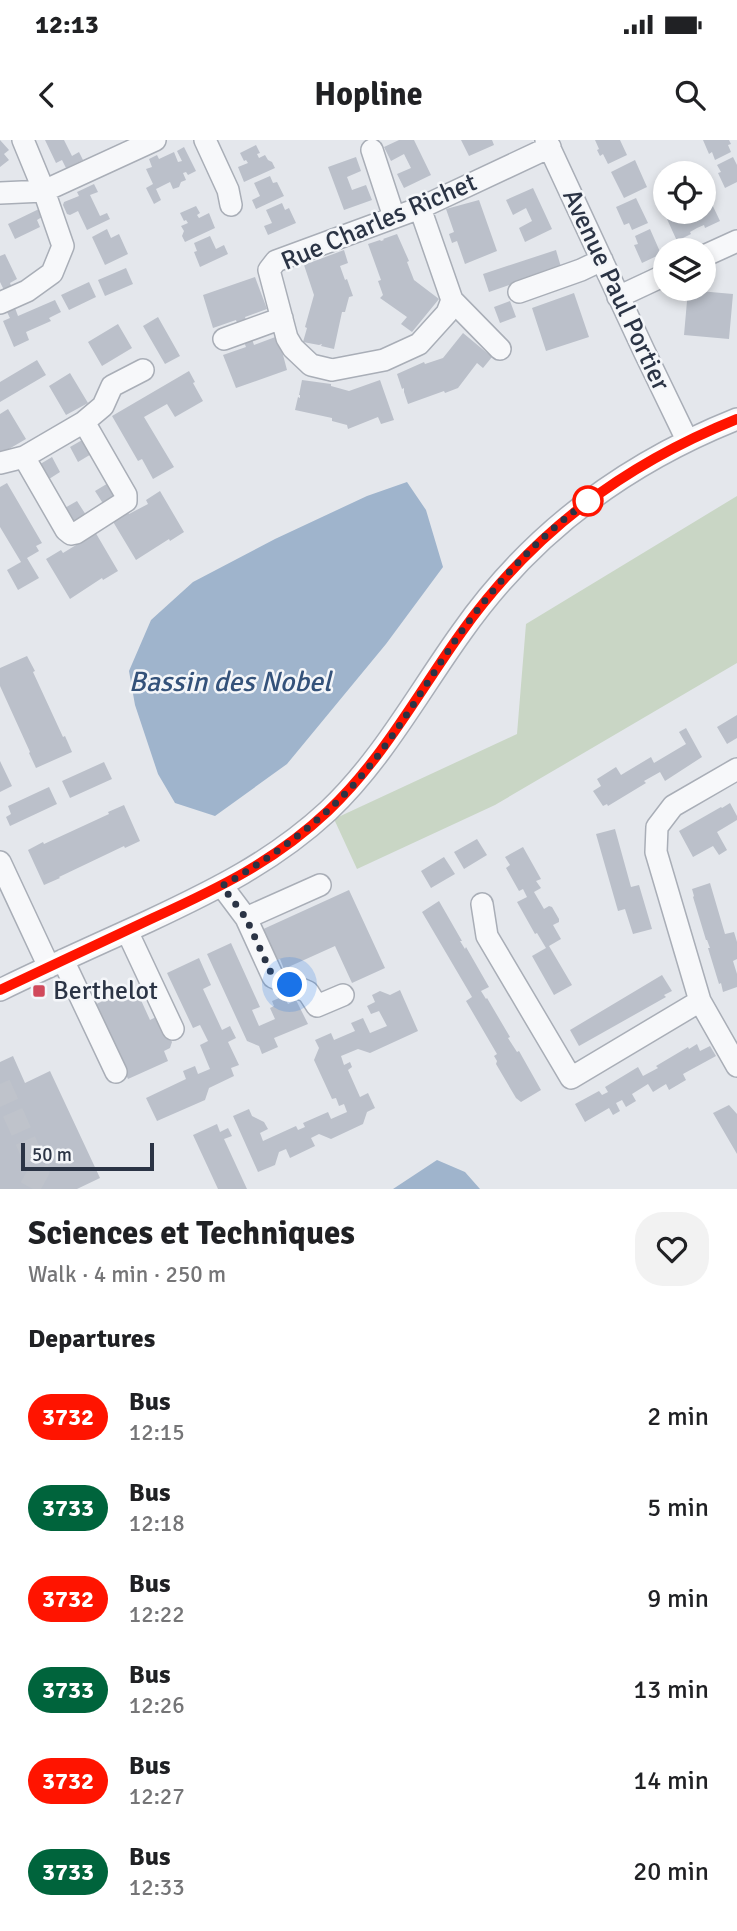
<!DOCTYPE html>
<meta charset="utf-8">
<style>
body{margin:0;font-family:Signika,sans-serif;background:#f2f2f2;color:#202124;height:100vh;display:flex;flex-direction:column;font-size:26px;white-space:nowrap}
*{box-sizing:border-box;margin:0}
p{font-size:23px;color:#757577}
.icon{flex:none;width:38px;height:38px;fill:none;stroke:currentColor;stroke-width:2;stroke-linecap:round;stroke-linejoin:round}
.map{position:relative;height:1049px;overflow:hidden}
.panel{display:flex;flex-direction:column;background:#fff;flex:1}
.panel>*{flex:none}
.badge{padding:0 14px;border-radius:23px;font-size:24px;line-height:46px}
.controls{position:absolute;left:653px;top:21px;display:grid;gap:14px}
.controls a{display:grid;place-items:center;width:63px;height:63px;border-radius:50%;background:#fff;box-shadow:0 4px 10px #0003;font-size:35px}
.scale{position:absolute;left:21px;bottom:18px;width:133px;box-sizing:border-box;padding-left:7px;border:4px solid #2b3445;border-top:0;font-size:19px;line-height:24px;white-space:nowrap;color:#2b3445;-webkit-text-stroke:5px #f4f6f9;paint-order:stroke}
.you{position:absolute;width:35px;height:35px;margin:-18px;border:5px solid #fff;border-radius:50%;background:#1a73e8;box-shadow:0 0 0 10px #1a73e833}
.map>.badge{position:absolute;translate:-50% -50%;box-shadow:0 0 0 4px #fff}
h2{padding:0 28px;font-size:26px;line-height:63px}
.round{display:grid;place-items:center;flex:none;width:74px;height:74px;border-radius:28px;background:#f2f2f2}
.summary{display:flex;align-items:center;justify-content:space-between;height:119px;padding:0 28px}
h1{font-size:33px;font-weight:700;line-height:52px}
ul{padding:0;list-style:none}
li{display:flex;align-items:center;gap:21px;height:91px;padding:0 28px}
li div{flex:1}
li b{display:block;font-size:26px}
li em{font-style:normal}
li .badge{min-width:77px;font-weight:700;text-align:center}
.status{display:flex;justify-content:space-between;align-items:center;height:49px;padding:0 35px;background:#fff;direction:ltr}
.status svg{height:19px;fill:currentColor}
header{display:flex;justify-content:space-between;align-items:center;height:91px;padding:0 28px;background:#fff;font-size:32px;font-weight:700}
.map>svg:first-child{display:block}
.green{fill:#c9d6c5}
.water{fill:#9fb4cc}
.building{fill:#bbc0ca}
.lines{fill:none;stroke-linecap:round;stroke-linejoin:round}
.minor-tunnel{stroke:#bfc3cb;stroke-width:21;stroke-dasharray:21 10;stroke-linecap:butt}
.minor-casing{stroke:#a9aeb7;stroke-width:24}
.minor{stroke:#f7f8fa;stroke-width:21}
.line-casing{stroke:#fff;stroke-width:16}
.line{stroke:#ff1400;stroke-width:10}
.walk{stroke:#2b3445;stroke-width:7;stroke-dasharray:0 12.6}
.stop-dot{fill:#fff;stroke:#ff1400;stroke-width:3.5}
.poi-dot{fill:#d1495b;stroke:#f4f6f9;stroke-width:2.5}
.labels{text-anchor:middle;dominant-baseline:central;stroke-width:5;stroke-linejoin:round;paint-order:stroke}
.street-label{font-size:26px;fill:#2b3445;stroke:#f4f6f9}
.poi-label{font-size:26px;fill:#2b3445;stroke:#f4f6f9;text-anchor:start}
.water-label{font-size:28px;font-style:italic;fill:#34527a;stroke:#f4f6f9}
</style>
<div class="status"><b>12:13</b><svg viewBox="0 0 49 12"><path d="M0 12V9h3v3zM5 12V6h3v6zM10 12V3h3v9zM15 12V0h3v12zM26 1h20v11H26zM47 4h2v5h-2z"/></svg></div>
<header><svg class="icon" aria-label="back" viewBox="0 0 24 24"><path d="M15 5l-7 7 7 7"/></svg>Hopline<svg class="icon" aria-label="search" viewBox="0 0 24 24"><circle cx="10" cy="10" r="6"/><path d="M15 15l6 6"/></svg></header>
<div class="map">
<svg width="737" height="1049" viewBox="0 0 737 1049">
<rect width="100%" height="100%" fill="#e4e7ec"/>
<!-- green -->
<path class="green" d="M737,356V523L495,665L357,729L334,679L517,594L526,484Z"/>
<!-- water -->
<path class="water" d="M407,342L426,370L443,427L386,504L287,624L215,676L175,663L158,634L135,565L129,531L151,480L193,442L275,399L367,356Z
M437,1020L465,1032L480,1049H393Z"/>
<!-- building -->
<path class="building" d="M0,0L9,10L4,14L9,20L0,27Z
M45,0H64L72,16L79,12L83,20L66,28L62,20L56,23Z
M399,0H414L431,35L404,48L397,34L411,28L404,14L391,21L384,7Z
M461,0H492L494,5L469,16Z
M595,0H620L627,15L608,24L603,14L600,16L597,10L599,9Z
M703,0H729L731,4L728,5L731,12L715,20L712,12L709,14Z
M256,5L260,13L257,14L259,18L265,15L268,20L272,22L275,28L244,42L238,27L248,23L246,20L244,21L240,13Z
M184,7L196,31L188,35L186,32L183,33L186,40L181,42L179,47L173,49L170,42L156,49L161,60L154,64L146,48L153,44L146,29L152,27L149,19L157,15L159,19L174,12L178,22L182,21L177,11Z
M356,17L361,31L347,37L352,50L366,45L372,60L344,70L328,27Z
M733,17L737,25V42L725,48L718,33L721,32L717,25Z
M635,20L647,47L624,58L611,32Z
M270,36L273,43L277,42L284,56L256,69L252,60L260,56L254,43Z
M94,44L98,52L90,55L100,76L107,73L110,79L87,90L78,71L70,75L67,74L63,65L64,62L79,56L77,52Z
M533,48L552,89L525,102L519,88L532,81L526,68L513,75L506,60Z
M636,58L648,83L632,90L629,83L624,85L616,67Z
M479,60L497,111L465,124L457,101L452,103L449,94L454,92L446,69Z
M710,60L720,81L705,88L704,85L697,88L690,92L691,94L677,101L667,79L681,73L683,76L691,72H704V63Z
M282,63L285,70L289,68L296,83L268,95L264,86L272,83L266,70Z
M196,66L200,73L197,75L199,78L209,73L215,88L185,102L182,96L184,91L181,86L188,83L186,80L184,81L180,73Z
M39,69L42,77L37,80L40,87L15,99L8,84Z
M107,89L111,98L119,94L128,114L105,125L92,97Z
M650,89L661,114L642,123L634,105L638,104L635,96Z
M397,94L409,121L407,122L414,140L439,159L412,192L401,184L407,177L380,158L383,155L378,141L381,140L368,104L380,100L381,101L384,100L383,99Z
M210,96L216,109L224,105L228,114L200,127L194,112L197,111L194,103Z
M344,110L348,123L340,126L345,140L347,139L353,156L349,157L345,172H342L334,209L321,206L322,204L319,205L303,202L307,188L305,187L314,155L304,125Z
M556,110L561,127L518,141V142L489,152L483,134Z
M5,114L17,139L10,143L12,148L5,152L0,142V116Z
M126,128L133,144L105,156L98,140Z
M255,137L267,169L245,177L247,183L238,186L236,180L213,188L203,155Z
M89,142L96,157L69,170L61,155Z
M688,150L733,154L729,199L684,195Z
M574,153L589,197L546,211L532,168Z
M55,160L61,172L49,178L51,181L26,192L29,200L14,207L3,181L10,178L7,172L15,168L18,176Z
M510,161L516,177L500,183L494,167Z
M158,177L180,216L165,224L143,186Z
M118,184L132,208L102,226L88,202Z
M463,193L492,217L483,228L477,223L458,248L445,253L444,251L408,264L404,252V248L402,249L397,234L424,222L425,224L443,218Z
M278,196L287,230L236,248L223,215L246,207L244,202L252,199L254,205Z
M37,220L46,235L0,262V242Z
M189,231L195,242L193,243L203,261L175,277L167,264L144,277L174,327L153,339L142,319L138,321L112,276Z
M70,233L88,263L66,275L49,246Z
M302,240L331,244V246L349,251L380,240L394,280L381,284L378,277L348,289L347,285L332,281V278L295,270L298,257L300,258V255H299Z
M8,269L26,299L2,313L0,311V274Z
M84,299L93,313L78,322L70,307Z
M52,317L60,332L46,341L37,326Z
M110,342L118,357L104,365L95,351Z
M7,343L42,403L36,406L39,411L27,418L39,438L18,450L7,430L21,422L0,387V347Z
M160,351L184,392L170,401L169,399L136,420L112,380L127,371L129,374L148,364L146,360Z
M77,361L86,375L71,384L63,369Z
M94,390L118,431L103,440L102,438L70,459L46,419L61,410L63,413L81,402L80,399Z
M27,516L35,531L33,532L63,597L65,596L72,612L36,628L29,613L30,612L0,546V528Z
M737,575V598L727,604L717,587Z
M686,588L702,617L665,641L660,632L644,641L646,643L608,666L607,664L603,666L593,651L601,646L597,639L616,627L621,635L651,617L654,623L686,604L679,592Z
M0,621L12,646L0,652Z
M104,622L112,639L70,658L62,641Z
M49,647L57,664L10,686L6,677L11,674L8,666Z
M730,663L737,676V680L717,692L727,710L719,715L713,706L693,717L679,691L721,667L722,668Z
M124,665L140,701L125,708L124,706L59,737L60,738L44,745L28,710L43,702L44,704L109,674L108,672Z
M615,689L631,747L639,745L652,789L633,794L625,769L618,771L596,694Z
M477,699L487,715L464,729L454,712Z
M523,707L541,739L536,741L541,748L534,752L544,769L549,766L552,767L559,779V782L553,785L561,799L549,806L572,845L554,855L532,816L546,808L537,793L535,794L517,762L527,757L523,749L519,751L506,728L510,725L505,717Z
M444,717L455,734L431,748L421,731Z
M710,743L725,794L734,792L737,802V819L733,821L737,834V847L723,852L721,843L719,844L708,808H710L707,800H706L693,757L694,756L692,749Z
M349,750L385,828L352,843L335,806L284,829L280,819L273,821L259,791Z
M439,761L462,801H460L465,809L466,807L489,847L481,851L486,859L487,858L510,897L508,898L517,912L519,911L541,950L521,962L516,958L496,924L497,921L494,916L497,914L466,861L472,857L422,772Z
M231,803L260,867L252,870L259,886L275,879L270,868L274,866L272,861L284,856L288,864L296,860L308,884L274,898L278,907L262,914L259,906L247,901L207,814Z
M199,818L211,845L203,849L222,890L230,886L236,898L228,902L239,925L231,928L234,936L209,948L205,960L157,981L146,958L186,939L183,931L195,926L198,934L210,929L200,905L208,901L200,885L193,888L167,833Z
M662,835L672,851L664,855L666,857L579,906L570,890Z
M135,847L150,880L160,875L172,902L170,908L164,911L168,921L128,939L94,865Z
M400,850L418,891L370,913L358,909L341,916L344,925L350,922L352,927L348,930L360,957L368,953L375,968L367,972L363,984L331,999L319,994L311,998L315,1006L290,1018L286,1009L279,1012L275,1025L258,1032L233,976L249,969L252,976L264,982L268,989L260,993L263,1001L296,986L298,990L305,987L303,983L328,972L331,979L347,972L344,964L339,966L336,958L332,959L314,920L319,908L315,900L331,893L334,900L355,891L351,883L363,878L370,893L387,886L379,871L371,874L367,866L375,862L372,855L380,851L390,855Z
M697,904L700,911L710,906L716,916L683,934L686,940L669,950L666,944L653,952L648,944L632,954L636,961L626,967L622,960L616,963L620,971L613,975L609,968L585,982L575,964L599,951L602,955L608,952L605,947L638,927L643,936L658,928L656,926L688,907L689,909Z
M13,916L25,943L50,931L100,1038L77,1049H0V922Z
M729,965L737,974V1014L713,973Z
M217,984L220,992L228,988L232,996L224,999L247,1049H218L193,995Z"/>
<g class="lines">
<!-- minor-tunnel -->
<path class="minor-tunnel" d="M0,944L39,1031L29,1049"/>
<!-- minor casing -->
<g class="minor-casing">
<path id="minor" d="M205,0L228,50L231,65
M546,0L644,211L687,300
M372,10L394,77
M0,53L44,51L155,0
M420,68L452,160L447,173L419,204L384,220L332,230L311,225L293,208L287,198L269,130L276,121L420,68L550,7
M704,116L737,101
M519,152L581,130L602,120
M618,157L665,135
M452,160L500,209
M0,163L27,151L52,133L63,106L44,51L23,0
M224,199L282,178
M24,317L66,390L71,394L76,393L126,361V355L84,282
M0,323L24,317L84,282L103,266L112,246L143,230
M737,629L673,666L657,687L656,712L700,861L737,926
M0,722L49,827
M222,746L246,778L273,837L308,852L317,866L343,855
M482,764L487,796L571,938L700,861
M246,778L320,745
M127,791L173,889
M63,820L116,932
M0,850C49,826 99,804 149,781C215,750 274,721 328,671C382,620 418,553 461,493C531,393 624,324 737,279"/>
</g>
<!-- minor -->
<use href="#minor" class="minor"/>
</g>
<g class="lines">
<!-- line casing -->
<g class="line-casing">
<path id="line" d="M0,850C51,826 102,802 153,778C219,748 275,721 328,671C383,619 418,553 461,493C532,393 623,325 737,279"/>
</g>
<!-- line -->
<use href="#line" class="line"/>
<!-- walk -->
<path class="walk" d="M290,845L273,837L246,778L222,746C279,713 331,675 373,622C404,582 430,537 459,495C495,444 538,397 588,361"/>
</g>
<!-- markers -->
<circle class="stop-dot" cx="588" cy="361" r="14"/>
<rect class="poi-dot" x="32" y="844" width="14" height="14" rx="3.5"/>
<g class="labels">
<!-- street labels -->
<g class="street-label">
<text transform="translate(379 82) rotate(-23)">Rue Charles Richet</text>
<text transform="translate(616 150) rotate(65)">Avenue Paul Portier</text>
</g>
<!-- poi labels -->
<g class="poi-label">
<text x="53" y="851">Berthelot</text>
</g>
<!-- water labels -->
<g class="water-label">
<text x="230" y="542">Bassin des Nobel</text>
</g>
</g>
</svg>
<div class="controls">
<a><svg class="icon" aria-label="locate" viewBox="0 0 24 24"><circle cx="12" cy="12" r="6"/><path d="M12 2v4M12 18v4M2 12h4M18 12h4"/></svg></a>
<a><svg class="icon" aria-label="layers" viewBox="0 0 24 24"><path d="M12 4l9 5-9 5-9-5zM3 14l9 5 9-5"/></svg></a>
</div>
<div class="scale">50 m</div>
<div class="you" style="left:290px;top:845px"></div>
</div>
<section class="panel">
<div class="summary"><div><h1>Sciences et Techniques</h1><p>Walk · 4 min · 250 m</p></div><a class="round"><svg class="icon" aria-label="heart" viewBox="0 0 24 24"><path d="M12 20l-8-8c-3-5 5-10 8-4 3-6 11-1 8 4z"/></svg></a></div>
<h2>Departures</h2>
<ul>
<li><span class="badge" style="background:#ff1400;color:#fff">3732</span><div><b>Bus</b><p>12:15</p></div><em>2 min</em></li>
<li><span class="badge" style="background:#00643c;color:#fff">3733</span><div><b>Bus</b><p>12:18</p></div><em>5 min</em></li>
<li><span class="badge" style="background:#ff1400;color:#fff">3732</span><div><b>Bus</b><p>12:22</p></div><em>9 min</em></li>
<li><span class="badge" style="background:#00643c;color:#fff">3733</span><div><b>Bus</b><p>12:26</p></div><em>13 min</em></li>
<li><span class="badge" style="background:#ff1400;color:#fff">3732</span><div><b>Bus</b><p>12:27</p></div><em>14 min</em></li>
<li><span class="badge" style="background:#00643c;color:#fff">3733</span><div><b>Bus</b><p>12:33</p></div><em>20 min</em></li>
</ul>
</section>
